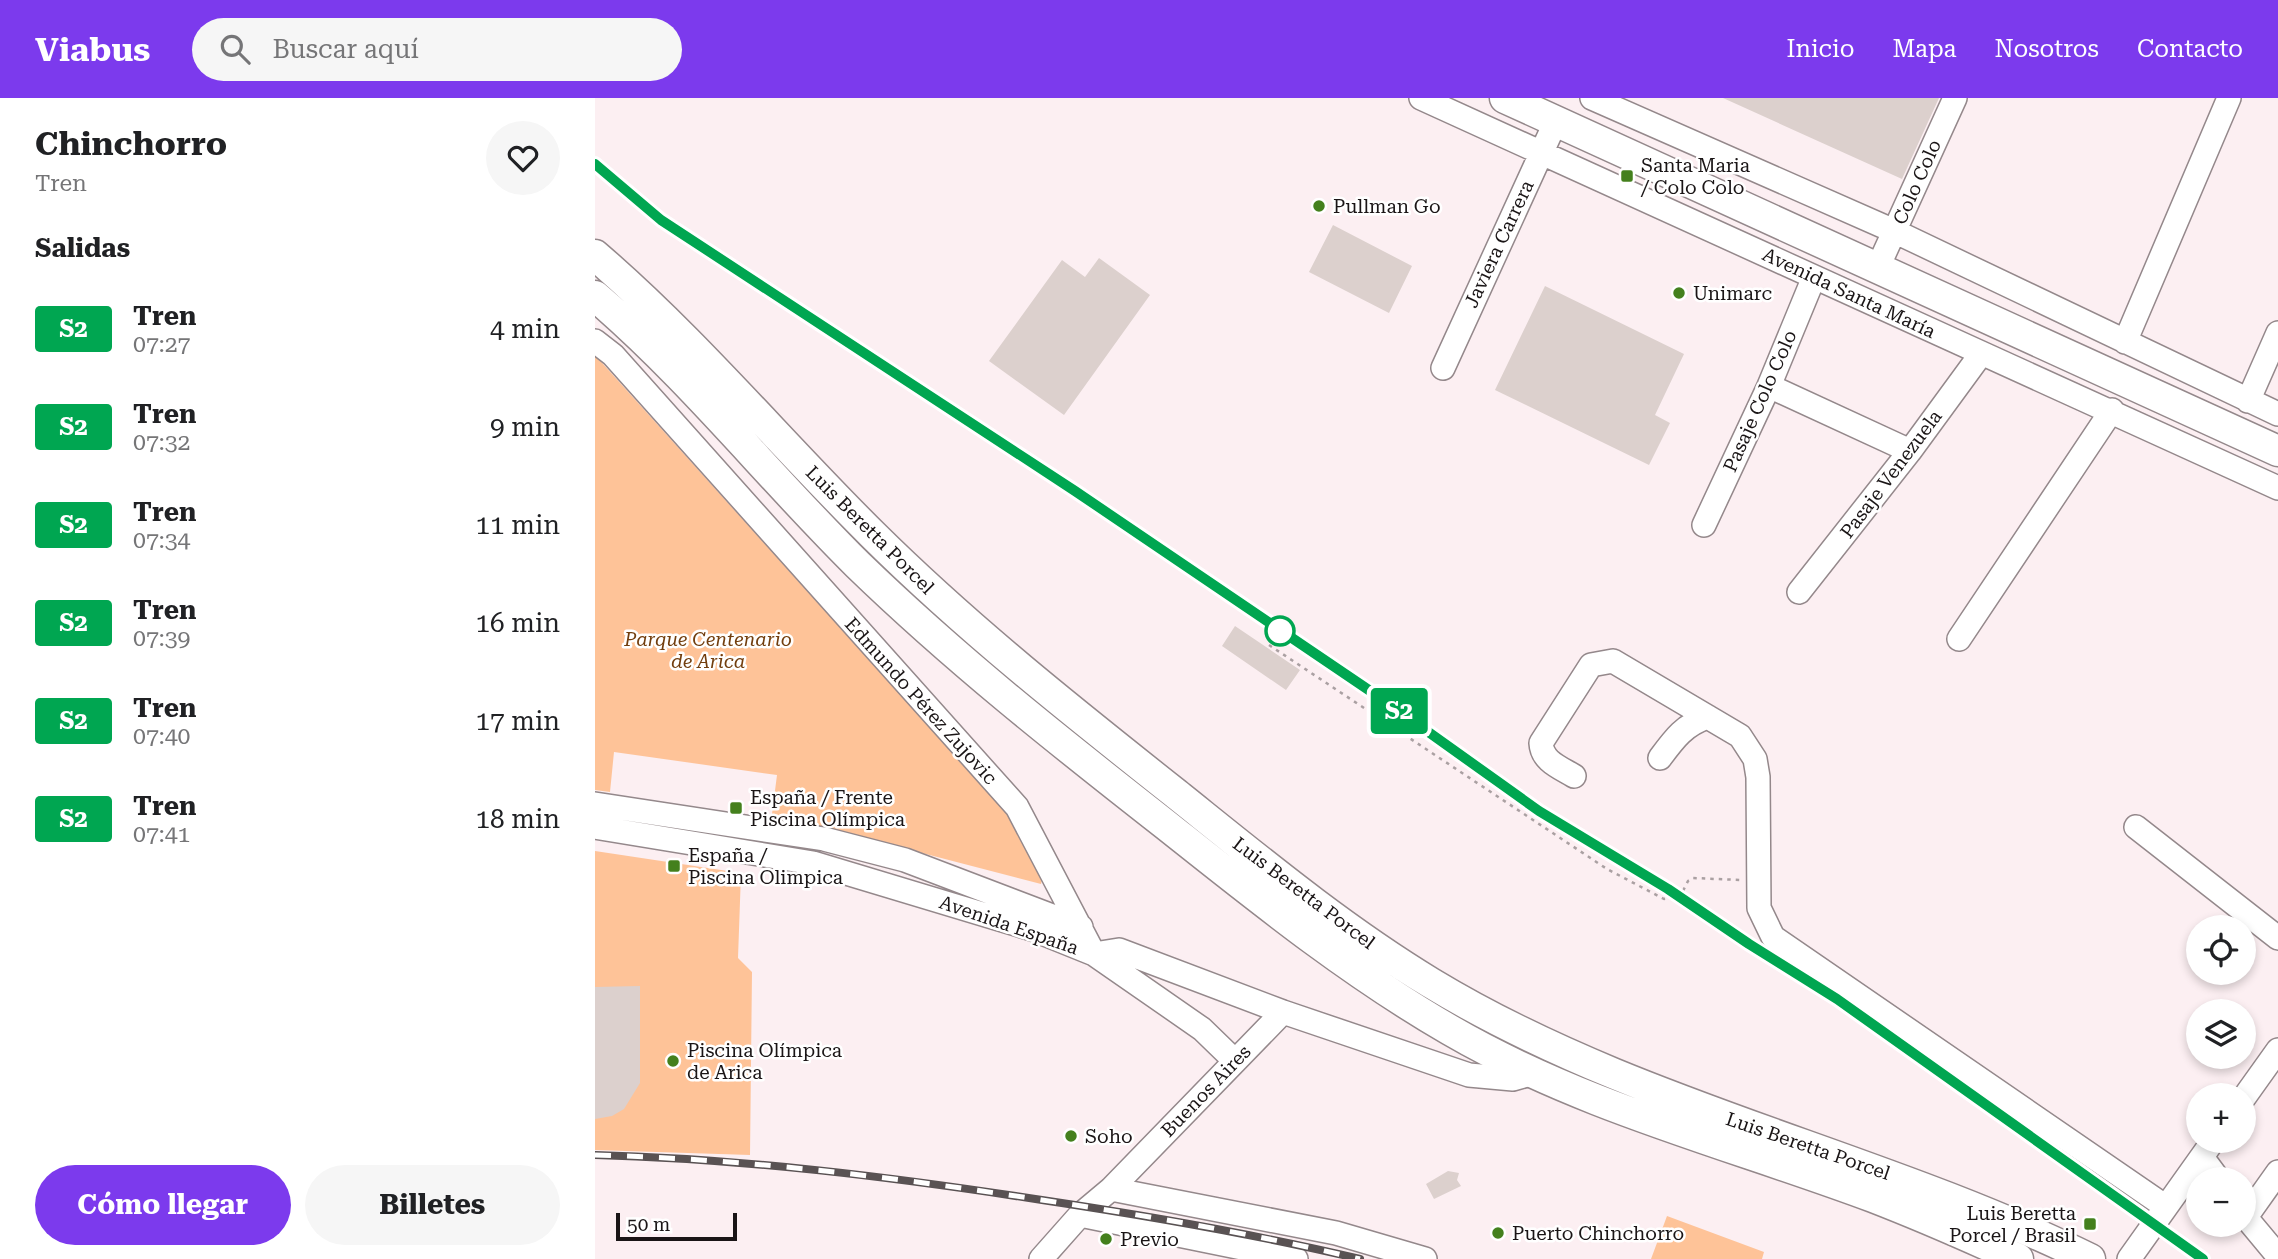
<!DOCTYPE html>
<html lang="es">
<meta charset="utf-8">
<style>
body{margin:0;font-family:"Roboto Serif",serif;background:#f6f6f6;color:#202124;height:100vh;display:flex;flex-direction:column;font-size:26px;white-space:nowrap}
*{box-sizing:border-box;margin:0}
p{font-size:23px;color:#757577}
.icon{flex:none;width:38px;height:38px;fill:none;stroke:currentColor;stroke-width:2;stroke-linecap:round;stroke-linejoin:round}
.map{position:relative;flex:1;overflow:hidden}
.details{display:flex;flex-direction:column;background:#fff;width:595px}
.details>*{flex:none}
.badge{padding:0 14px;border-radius:5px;font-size:24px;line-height:46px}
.tools{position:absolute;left:1591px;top:817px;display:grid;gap:14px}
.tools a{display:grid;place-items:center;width:70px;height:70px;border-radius:50%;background:#fff;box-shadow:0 4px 10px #0003;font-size:35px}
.scale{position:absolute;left:21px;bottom:18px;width:121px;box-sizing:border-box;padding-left:7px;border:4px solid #1a1516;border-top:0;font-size:19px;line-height:24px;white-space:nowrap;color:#1a1516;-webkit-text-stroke:5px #fff;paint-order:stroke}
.map>.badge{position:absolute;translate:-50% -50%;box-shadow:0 0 0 4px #fff}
h2{padding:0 35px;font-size:26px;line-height:63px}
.round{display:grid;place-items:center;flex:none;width:74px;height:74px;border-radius:37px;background:#f6f6f6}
.summary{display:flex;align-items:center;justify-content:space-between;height:119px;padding:0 35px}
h1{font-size:33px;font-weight:700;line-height:52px}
.action{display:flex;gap:14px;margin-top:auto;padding:14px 35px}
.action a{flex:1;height:80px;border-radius:42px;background:#7c3aed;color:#fff;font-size:28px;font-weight:700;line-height:80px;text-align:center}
.action a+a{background:#f6f6f6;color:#202124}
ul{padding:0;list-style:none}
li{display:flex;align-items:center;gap:21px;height:98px;padding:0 35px}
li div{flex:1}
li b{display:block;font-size:26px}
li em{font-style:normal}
li .badge{min-width:77px;font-weight:700;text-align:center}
header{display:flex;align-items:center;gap:42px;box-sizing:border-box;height:98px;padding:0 35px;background:#7c3aed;color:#fff}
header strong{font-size:33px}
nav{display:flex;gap:38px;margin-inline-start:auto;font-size:24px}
.search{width:490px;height:63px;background:#f6f6f6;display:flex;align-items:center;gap:18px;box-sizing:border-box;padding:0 24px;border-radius:38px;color:#757577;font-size:26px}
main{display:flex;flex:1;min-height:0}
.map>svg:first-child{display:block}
.green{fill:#fec398}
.building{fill:#dcd0cd}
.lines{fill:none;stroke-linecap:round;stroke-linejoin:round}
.minor-casing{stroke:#94888b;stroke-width:26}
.major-casing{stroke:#94888b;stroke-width:33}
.path{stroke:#aaa0a2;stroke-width:2.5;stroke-dasharray:3.5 5;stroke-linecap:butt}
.minor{stroke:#fff;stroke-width:23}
.major{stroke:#fff;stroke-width:30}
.rail-casing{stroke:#595253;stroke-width:8}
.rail{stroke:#fff;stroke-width:5;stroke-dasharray:16;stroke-linecap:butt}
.line-casing{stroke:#fff;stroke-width:16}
.line{stroke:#00a651;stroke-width:10}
.poi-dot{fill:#44801d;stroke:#fff;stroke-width:2.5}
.stop-dot{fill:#fff;stroke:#00a651;stroke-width:3.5}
.labels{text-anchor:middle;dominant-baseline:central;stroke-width:5;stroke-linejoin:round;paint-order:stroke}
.poi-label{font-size:19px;fill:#1a1516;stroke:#fff;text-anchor:start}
.street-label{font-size:19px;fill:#1a1516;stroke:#fff}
.park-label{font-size:19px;font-style:italic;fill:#723e0e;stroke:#fff}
</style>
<header>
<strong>Viabus</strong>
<div class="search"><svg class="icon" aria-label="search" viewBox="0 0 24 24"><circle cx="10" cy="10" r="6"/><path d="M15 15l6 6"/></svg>Buscar aquí</div>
<nav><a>Inicio</a><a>Mapa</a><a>Nosotros</a><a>Contacto</a></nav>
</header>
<main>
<section class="details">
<div class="summary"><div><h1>Chinchorro</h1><p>Tren</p></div><a class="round"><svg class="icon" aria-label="heart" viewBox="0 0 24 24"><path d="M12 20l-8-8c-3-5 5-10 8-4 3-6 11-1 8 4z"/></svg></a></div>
<h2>Salidas</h2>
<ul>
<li><span class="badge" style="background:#00a651;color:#fff">S2</span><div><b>Tren</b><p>07:27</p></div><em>4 min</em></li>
<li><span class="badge" style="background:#00a651;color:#fff">S2</span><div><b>Tren</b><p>07:32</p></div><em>9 min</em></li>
<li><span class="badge" style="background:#00a651;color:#fff">S2</span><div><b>Tren</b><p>07:34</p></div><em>11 min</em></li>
<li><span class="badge" style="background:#00a651;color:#fff">S2</span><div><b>Tren</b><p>07:39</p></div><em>16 min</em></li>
<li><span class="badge" style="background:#00a651;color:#fff">S2</span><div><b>Tren</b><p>07:40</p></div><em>17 min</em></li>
<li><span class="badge" style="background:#00a651;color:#fff">S2</span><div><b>Tren</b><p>07:41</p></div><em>18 min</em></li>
</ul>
<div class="action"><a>Cómo llegar</a><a>Billetes</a></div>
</section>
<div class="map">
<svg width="1683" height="1161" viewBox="0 0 1683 1161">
<rect width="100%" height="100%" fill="#fceff2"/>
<!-- green -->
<path class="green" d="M0,257L410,713L448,777L446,786L177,716L182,677L19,654L15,694L0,692Z
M0,753L146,775L143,860L157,874L155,1057L0,1052Z
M1072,1118L1169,1154L1167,1161H1056Z"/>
<!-- building -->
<path class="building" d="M1128,0H1344L1307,81Z
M738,127L817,168L794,215L714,174Z
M504,160L555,197L469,317L394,263L467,162L490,179Z
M950,188L1089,256L1060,317L1075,325L1054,367L900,292Z
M640,528L705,572L691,592L627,548Z
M45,888V985L29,1011L17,1018L0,1021V889Z
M853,1073L864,1075L862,1082L866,1088L839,1101L831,1086Z"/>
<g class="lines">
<!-- minor casing -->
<g class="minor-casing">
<path id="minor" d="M826,0L1683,390
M997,0L1299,133L1683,316
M1283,169L1360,0
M0,243L18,257L422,709L499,856L607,931L640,963
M1530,244L1634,0
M848,270L961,23
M1174,288L1315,353
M1653,303L1683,235
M1109,427L1174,288L1219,179
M1204,494L1315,353L1386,256
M1364,541L1517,312
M1065,660C1079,641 1090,626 1113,619
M979,678C964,669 947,663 946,645L996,567L1018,563L1145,638L1160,661L1163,679L1164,810L1178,839L1571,1109
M0,706L229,741L310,762L486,829
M0,729L218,765L437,831L499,856L524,852L688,914L874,977L918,981L939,975
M1541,729L1683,840
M1648,1001L1683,952
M1607,1059L1624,1082
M516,1091L741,1135L830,1161
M1648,1116L1683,1158
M485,1117L701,1161
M1651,1119L1683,1074
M446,1161L485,1117L516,1091L688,914
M1534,1161L1618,1043"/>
</g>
<!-- major casing -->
<g class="major-casing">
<path id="major" d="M910,0L1683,353
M0,157C100,243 184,344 278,437C374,532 479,615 585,699C666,764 747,831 836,885C1041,1009 1281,1056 1495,1161
M0,198C95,279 174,379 263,467C360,561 465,644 571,727C663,800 753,873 855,932C987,1009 1136,1046 1278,1099C1327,1118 1375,1139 1423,1161"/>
</g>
<!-- path -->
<path class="path" d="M674,547L1012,771L1069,801L1085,799L1093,783L1098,780L1145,782"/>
<!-- minor -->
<use href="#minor" class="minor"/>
<!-- major -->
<use href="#major" class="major"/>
<!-- rail casing -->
<g class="rail-casing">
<path id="rail" d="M0,66L66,122L480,393L791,603L944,713L1073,791L1242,901L1608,1161
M0,1057C151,1061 298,1079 447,1102C554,1118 660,1136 765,1161"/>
</g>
<!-- rail -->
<use href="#rail" class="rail"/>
</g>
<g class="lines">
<!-- line casing -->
<g class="line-casing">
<path id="line" d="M0,66L66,122L480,393L790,603L944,713L1073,791L1154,846L1242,901L1608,1161"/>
</g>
<!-- line -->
<use href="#line" class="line"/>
</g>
<!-- markers -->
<g class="poi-dot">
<rect x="1025" y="71" width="14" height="14" rx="3.5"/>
<circle cx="724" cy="108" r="7"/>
<circle cx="1084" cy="195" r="7"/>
<rect x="134" y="703" width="14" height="14" rx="3.5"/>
<rect x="72" y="761" width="14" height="14" rx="3.5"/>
<circle cx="78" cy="963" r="7"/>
<circle cx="476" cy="1038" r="7"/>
<rect x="1488" y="1119" width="14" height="14" rx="3.5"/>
<circle cx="903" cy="1135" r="7"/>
<circle cx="511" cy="1141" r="7"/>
</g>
<circle class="stop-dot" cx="685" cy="533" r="14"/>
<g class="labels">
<!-- poi labels -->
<g class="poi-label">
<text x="1046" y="67">Santa Maria<tspan x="1046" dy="22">/ Colo Colo</tspan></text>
<text x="738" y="108">Pullman Go</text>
<text x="1098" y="195">Unimarc</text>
<text x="155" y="699">España / Frente<tspan x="155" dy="22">Piscina Olímpica</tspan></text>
<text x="93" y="757">España /<tspan x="93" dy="22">Piscina Olimpica</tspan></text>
<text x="92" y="952">Piscina Olímpica<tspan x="92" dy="22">de Arica</tspan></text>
<text x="490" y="1038">Soho</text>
<text x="1481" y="1115" text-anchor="end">Luis Beretta<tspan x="1481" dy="22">Porcel / Brasil</tspan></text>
<text x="917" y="1135">Puerto Chinchorro</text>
<text x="525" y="1141">Previo</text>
</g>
<!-- street labels -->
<g class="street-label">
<text transform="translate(1322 84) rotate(-66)">Colo Colo</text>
<text transform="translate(904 146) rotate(-65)">Javiera Carrera</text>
<text transform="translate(1254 195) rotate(25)">Avenida Santa María</text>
<text transform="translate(1165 303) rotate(-66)">Pasaje Colo Colo</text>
<text transform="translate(1296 376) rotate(-53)">Pasaje Venezuela</text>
<text transform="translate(275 432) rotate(45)">Luis Beretta Porcel</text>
<text transform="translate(326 603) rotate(48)">Edmundo Pérez Zujovic</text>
<text transform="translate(709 795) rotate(37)">Luis Beretta Porcel</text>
<text transform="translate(414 827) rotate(19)">Avenida España</text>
<text transform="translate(611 993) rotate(-46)">Buenos Aires</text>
<text transform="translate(1213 1048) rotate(19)">Luis Beretta Porcel</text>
</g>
<!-- park labels -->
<g class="park-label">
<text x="113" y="541">Parque Centenario<tspan x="113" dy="22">de Arica</tspan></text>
</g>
</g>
</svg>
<div class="tools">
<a><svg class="icon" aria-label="locate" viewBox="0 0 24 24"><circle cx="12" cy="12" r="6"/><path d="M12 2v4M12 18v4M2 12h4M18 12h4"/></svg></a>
<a><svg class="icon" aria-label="layers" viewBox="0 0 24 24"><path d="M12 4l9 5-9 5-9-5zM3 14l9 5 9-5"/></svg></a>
<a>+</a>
<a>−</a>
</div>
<div class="scale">50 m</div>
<b class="badge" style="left:804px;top:613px;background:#00a651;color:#fff">S2</b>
</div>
</main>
